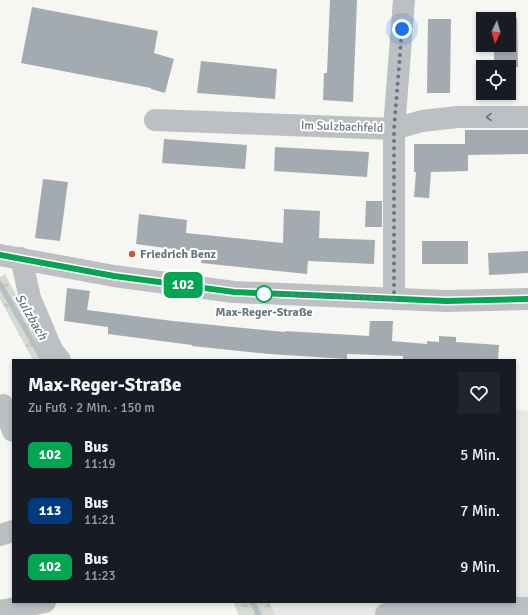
<!DOCTYPE html>
<html lang="de">
<meta charset="utf-8">
<style>
body{margin:0;font-family:Signika,sans-serif;background:#20242c;color:#f1f3f6;height:100vh;display:flex;flex-direction:column;font-size:15px;white-space:nowrap}
*{box-sizing:border-box;margin:0}
p{font-size:13px;color:#9ea1a6}
.icon{flex:none;width:22px;height:22px;fill:none;stroke:currentColor;stroke-width:2;stroke-linecap:round;stroke-linejoin:round}
.map{position:relative;flex:1;overflow:hidden}
.details{position:absolute;left:12px;top:359px;width:504px;height:244px;display:flex;flex-direction:column;background:#171b24;border-radius:0px;box-shadow:0 2px 6px #0003}
.details>*{flex:none}
.badge{padding:0 8px;border-radius:6px;font-size:14px;line-height:26px}
.needle{width:26px;rotate:185deg}
.buttons{position:absolute;left:476px;top:12px;display:grid;gap:8px}
.buttons a{display:grid;place-items:center;width:40px;height:40px;border-radius:0px;background:#171b24;box-shadow:0 2px 6px #0003;font-size:20px}
.you{position:absolute;width:20px;height:20px;margin:-10px;border:3px solid #fff;border-radius:50%;background:#1a73e8;box-shadow:0 0 0 6px #1a73e833}
.map>.badge{position:absolute;translate:-50% -50%;box-shadow:0 0 0 2px #fff}
.round{display:grid;place-items:center;flex:none;width:42px;height:42px;border-radius:0px;background:#20242c}
.overview{display:flex;align-items:center;justify-content:space-between;height:68px;padding:0 16px}
h1{font-size:19px;font-weight:800;line-height:30px}
ul{padding:0;list-style:none}
li{display:flex;align-items:center;gap:12px;height:56px;padding:0 16px}
li div{flex:1}
li b{display:block;font-size:15px}
li em{font-style:normal}
li .badge{min-width:44px;font-weight:700;text-align:center}
.map>svg:first-child{display:block}
.built{fill:#e7e8e7}
.grass{fill:url(#grass-tufts)}
.lines{fill:none;stroke-linecap:round;stroke-linejoin:round}
.stream{stroke:#b4c0c3;stroke-width:5.5}
.building{fill:#a4abb0}
.minor{stroke:#bcc0c3;stroke-width:22}
.oneway{stroke:#697781}
.line-casing{stroke:#fff;stroke-width:9}
.line{stroke:#00a651;stroke-width:6}
.walk{stroke:#697781;stroke-width:4;stroke-dasharray:0 7.2}
.poi-dot{fill:#ce553b;stroke:#fff;stroke-width:1.5}
.stop-dot{fill:#fff;stroke:#00a651;stroke-width:2}
.labels{text-anchor:middle;dominant-baseline:central;stroke-width:4;stroke-linejoin:round;paint-order:stroke}
.street-label{font-size:12px;fill:#697781;stroke:#fff}
.poi-label{font-size:12px;font-weight:bold;fill:#697781;stroke:#fff;text-anchor:start}
.stop-label{font-size:12px;font-weight:bold;fill:#697781;stroke:#fff}
.water-label{font-size:13px;font-style:italic;fill:#64777d;stroke:#fff}
</style>
<div class="map">
<svg width="528" height="615" viewBox="0 0 528 615">
<defs>
<pattern id="grass-tufts" width="24" height="20" patternUnits="userSpaceOnUse"><rect width="24" height="20" fill="#d6dad3"/><path d="M3 7l-1-3M5 7V3M7 7l1-3M15 17l-1-3M17 17v-4M19 17l1-3" fill="none" stroke="#b2b6b1"/></pattern>
</defs>
<rect width="100%" height="100%" fill="#f6f6f3"/>
<!-- built -->
<path class="built" d="M515,409L528,411V615H275L269,602H515Z"/>
<!-- grass -->
<path class="grass" d="M5,274L51,360H33L0,299V277Z
M234,602H269L275,615H238Z"/>
<g class="lines">
<!-- stream -->
<path class="stream" d="M0,284L43,360
M252,602L259,615"/>
</g>
<!-- building -->
<path class="building" d="M330,0H357L353,102L323,100L324,73H327Z
M32,7L158,31L154,53L174,59L165,93L151,89V88L21,63Z
M517,18L518,67H494V45H509V19H494Z
M428,19H451L450,93H427Z
M201,61L277,69L275,99L197,93Z
M465,130H528V154L468,155V171L431,172L429,198L414,197L416,172H414V144H465Z
M164,139L247,145L245,169L162,163Z
M275,147L369,152L367,177L274,171Z
M43,179L68,182L60,241L35,238Z
M366,201H382V227H365Z
M284,209L320,211L319,238L375,240L374,264L308,261L307,274L201,263L202,253L136,244L139,214L187,220L186,233L283,243Z
M422,241H468V264H422Z
M528,251V273L489,275L488,253Z
M67,288L90,291L87,310L173,321L285,332V331L369,336L370,321H393L392,341L427,344V341L439,342V336L456,337V342L499,345L498,360H403V356L347,354V359L269,354L192,346V345L108,334V327L64,321Z"/>
<g class="lines">
<!-- minor -->
<path class="minor" d="M155,120L394,129L422,121L458,117H528
M0,255L114,276L234,292L446,301L528,299
M21,258L30,298L52,350L60,360
M394,299V129L404,0
M0,406L3,405L13,431
M0,535L13,531
M0,611L45,602
M386,614L481,608H528"/>
</g>
<!-- one-way arrows -->
<defs><path id="oneway-chevron" d="M-2-3.5L2.5 0L-2 3.5" fill="none" stroke-width="1.6" stroke-linecap="round" stroke-linejoin="round"/></defs>
<use class="oneway" href="#oneway-chevron" transform="translate(489 117) rotate(-180)"/>
<g class="lines">
<!-- line casing -->
<g class="line-casing">
<path id="line" d="M0,255L114,276L234,292L446,301L528,299"/>
</g>
<!-- line -->
<use href="#line" class="line"/>
<!-- walk -->
<path class="walk" d="M264,294L394,299V129L402,29"/>
</g>
<!-- markers -->
<circle class="poi-dot" cx="132" cy="254" r="4"/>
<circle class="stop-dot" cx="264" cy="294" r="8"/>
<g class="labels">
<!-- street labels -->
<g class="street-label">
<text transform="translate(342 127) rotate(2)">Im Sulzbachfeld</text>
</g>
<!-- poi labels -->
<g class="poi-label">
<text x="140" y="254">Friedrich Benz</text>
</g>
<!-- stop labels -->
<g class="stop-label">
<text x="264" y="312">Max-Reger-Straße</text>
</g>
<!-- water labels -->
<g class="water-label">
<text transform="translate(31 317) rotate(60)">Sulzbach</text>
</g>
</g>
</svg>
<div class="buttons">
<a><svg class="needle" viewBox="-14 -14 28 28"><path d="M0-13l5 13h-10z" fill="#e53935"/><path d="M0 13l5-13h-10z" fill="#9ea1a6"/></svg></a>
<a><svg class="icon" aria-label="locate" viewBox="0 0 24 24"><circle cx="12" cy="12" r="6"/><path d="M12 2v4M12 18v4M2 12h4M18 12h4"/></svg></a>
</div>
<div class="you" style="left:402px;top:29px"></div>
<b class="badge" style="left:183px;top:285px;background:#00a651;color:#fff">102</b>
<section class="details">
<div class="overview"><div><h1>Max-Reger-Straße</h1><p>Zu Fuß · 2 Min. · 150 m</p></div><a class="round"><svg class="icon" aria-label="heart" viewBox="0 0 24 24"><path d="M12 20l-8-8c-3-5 5-10 8-4 3-6 11-1 8 4z"/></svg></a></div>
<ul>
<li><span class="badge" style="background:#00a651;color:#fff">102</span><div><b>Bus</b><p>11:19</p></div><em>5 Min.</em></li>
<li><span class="badge" style="background:#003b80;color:#fff">113</span><div><b>Bus</b><p>11:21</p></div><em>7 Min.</em></li>
<li><span class="badge" style="background:#00a651;color:#fff">102</span><div><b>Bus</b><p>11:23</p></div><em>9 Min.</em></li>
</ul>
</section>
</div>
